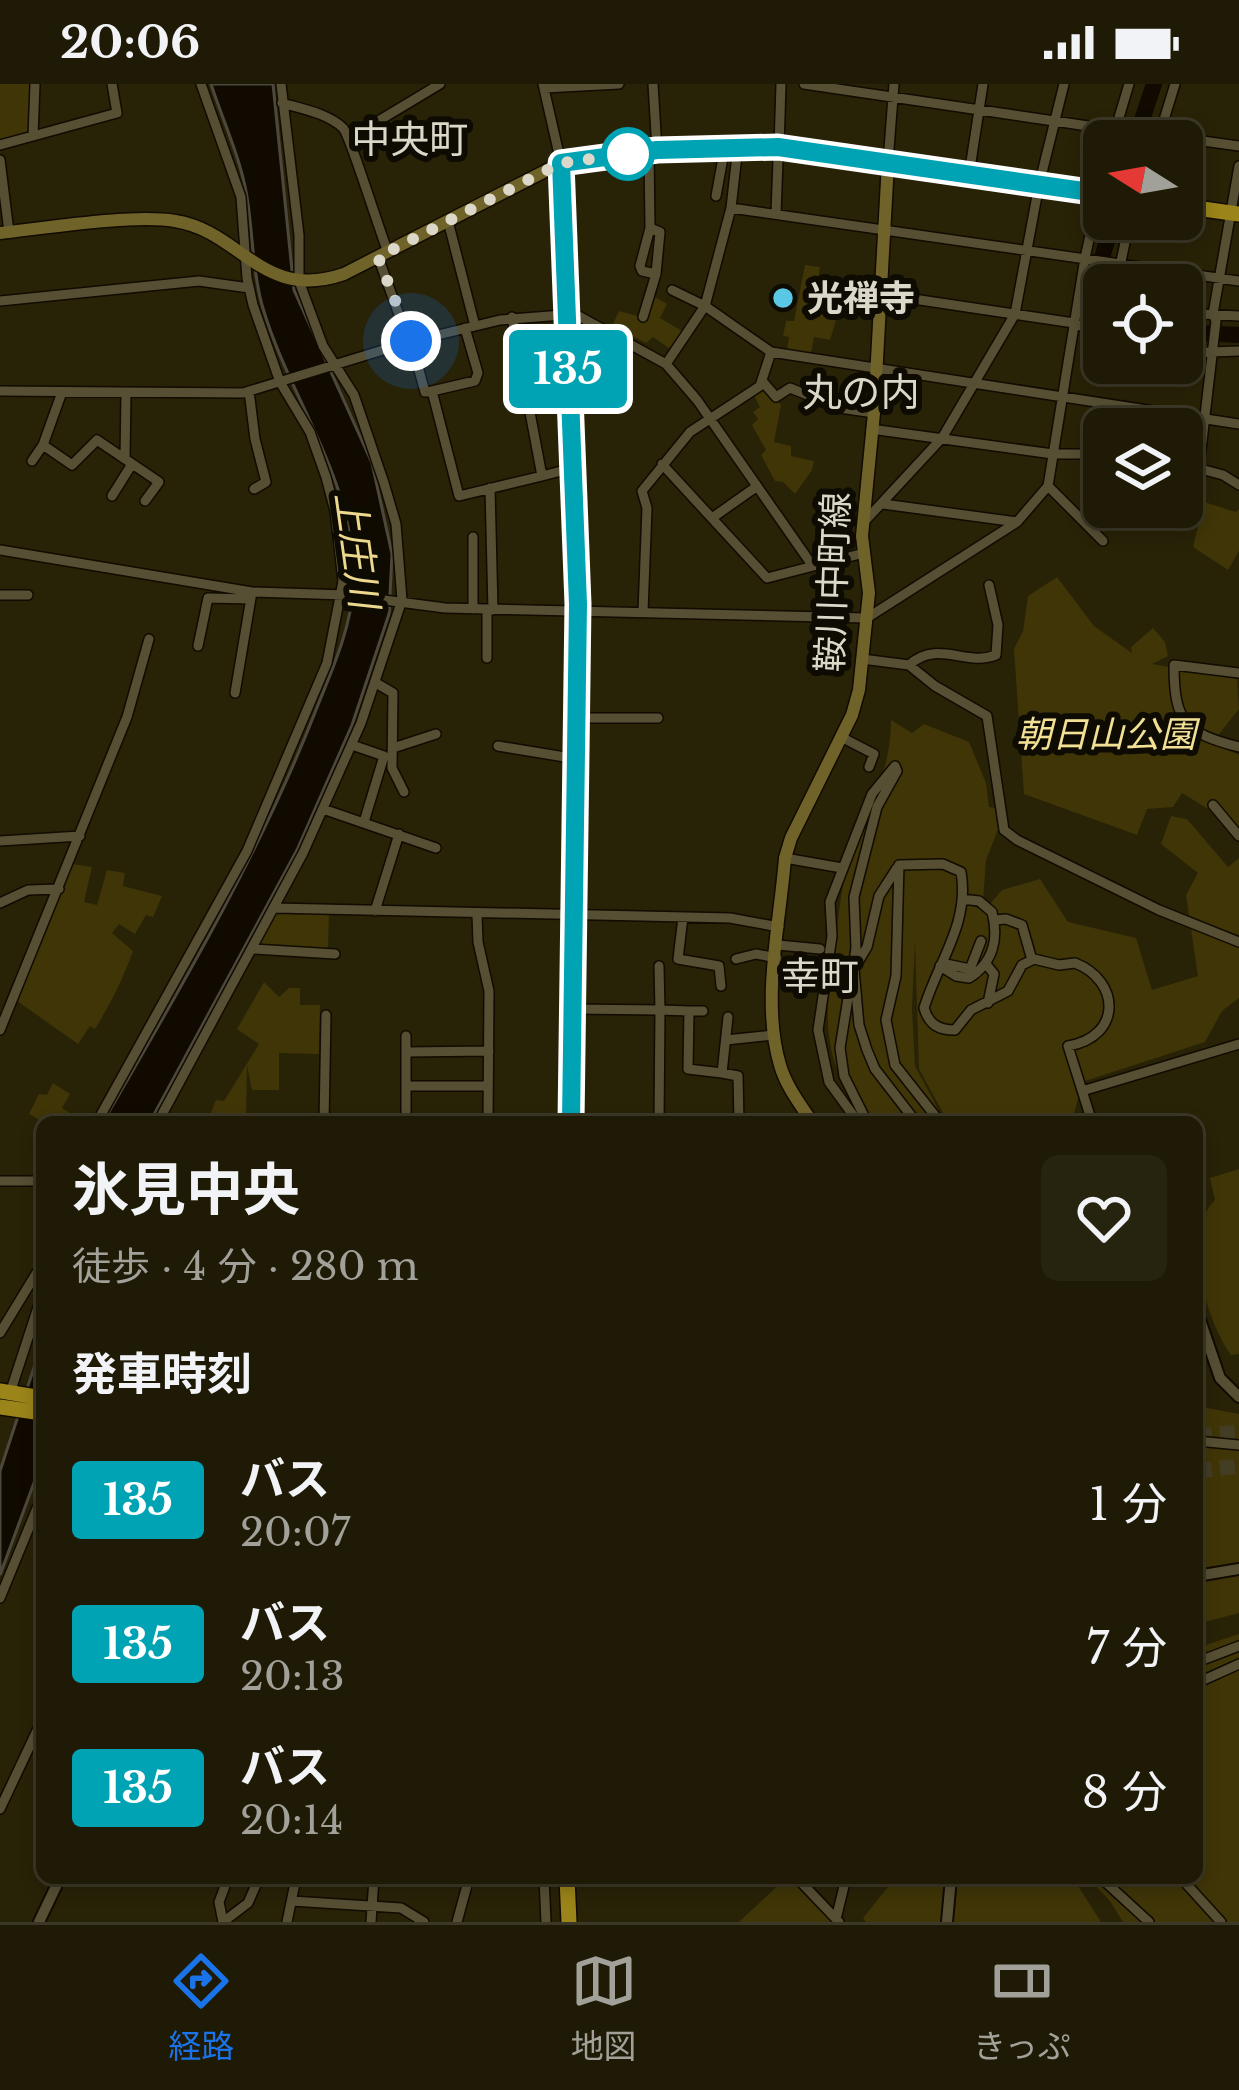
<!DOCTYPE html>
<html lang="ja">
<meta charset="utf-8">
<style>
body{margin:0;font-family:"Libre Baskerville","Noto Sans JP",serif;background:#26230f;color:#f1f3f6;height:100vh;display:flex;flex-direction:column;font-size:45px;white-space:nowrap}
*{box-sizing:border-box;margin:0}
p{font-size:39px;color:#a1a19a}
.icon{flex:none;width:66px;height:66px;fill:none;stroke:currentColor;stroke-width:2;stroke-linecap:round;stroke-linejoin:round}
.map{position:relative;flex:1;overflow:hidden}
.details{position:absolute;left:36px;top:1032px;width:1167px;height:768px;display:flex;flex-direction:column;background:#1e1a05;border-radius:18px;box-shadow:0 6px 18px #0003,0 0 0 3px #3c3827}
.details>*{flex:none}
.badge{padding:0 24px;border-radius:9px;font-size:42px;line-height:78px}
.needle{width:78px;rotate:281deg}
.tools{position:absolute;left:1083px;top:36px;display:grid;gap:24px}
.tools a{display:grid;place-items:center;width:120px;height:120px;border-radius:18px;background:#1e1a05;box-shadow:0 6px 18px #0003,0 0 0 3px #3c3827;font-size:60px}
.you{position:absolute;width:60px;height:60px;margin:-30px;border:9px solid #fff;border-radius:50%;background:#1a73e8;box-shadow:0 0 0 18px #1a73e833}
.map>.badge{position:absolute;translate:-50% -50%;box-shadow:0 0 0 6px #fff}
h2{padding:0 36px;font-size:45px;line-height:108px}
.round{display:grid;place-items:center;flex:none;width:126px;height:126px;border-radius:18px;background:#26230f}
.overview{display:flex;align-items:center;justify-content:space-between;height:204px;padding:0 36px}
h1{font-size:57px;font-weight:700;line-height:90px}
ul{padding:0;list-style:none}
li{display:flex;align-items:center;gap:36px;height:144px;padding:0 36px}
li div{flex:1}
li b{display:block;font-size:45px}
li em{font-style:normal}
li .badge{min-width:132px;font-weight:700;text-align:center}
.status{display:flex;justify-content:space-between;align-items:center;height:84px;padding:0 60px;background:#1e1a05;direction:ltr}
.status svg{height:33px;fill:currentColor}
.menu{display:flex;justify-content:space-around;align-items:center;height:168px;border-top:3px solid #3c3827;background:#1e1a05;font-size:33px;color:#a1a19a}
.menu a{display:grid;justify-items:center;gap:6px}
.menu .active{color:#1a73e8}
.map>svg:first-child{display:block}
.green{fill:#3f3507}
.water{fill:#100a00;stroke:#4d483c;stroke-width:3}
.lines{fill:none;stroke-linecap:round;stroke-linejoin:round}
.river{stroke:#100a00;stroke-width:16}
.trunk-tunnel{stroke:#433d24;stroke-width:15;stroke-dasharray:15 8;stroke-linecap:butt}
.minor-casing{stroke:#110b00;stroke-width:12}
.tertiary-casing{stroke:#110b00;stroke-width:14}
.secondary-casing{stroke:#110b00;stroke-width:15}
.trunk-casing{stroke:#110b00;stroke-width:18}
.minor{stroke:#564f34;stroke-width:9}
.tertiary{stroke:#564f34;stroke-width:10}
.secondary{stroke:#70632a;stroke-width:12}
.trunk{stroke:#9b8419;stroke-width:15}
.line-casing{stroke:#fff;stroke-width:27}
.line{stroke:#00a3b4;stroke-width:18}
.walk{stroke:#dcd8c9;stroke-width:12;stroke-dasharray:0 21.6}
.stop-dot{fill:#fff;stroke:#00a3b4;stroke-width:6}
.poi-dot{fill:#5ac8e5;stroke:#0e0b03;stroke-width:4.5}
.labels{text-anchor:middle;dominant-baseline:central;stroke-width:12;stroke-linejoin:round;paint-order:stroke}
.poi-label{font-size:36px;font-weight:bold;fill:#dcd8c9;stroke:#0e0b03;text-anchor:start}
.street-label{font-size:36px;fill:#dcd8c9;stroke:#0e0b03}
.park-label{font-size:36px;font-style:italic;fill:#f2e094;stroke:#0e0b03}
.neighbourhood-label{font-size:39px;fill:#dcd8c9;stroke:#0e0b03}
.water-label{font-size:39px;font-style:italic;fill:#ecd98d;stroke:#0e0b03}
</style>
<div class="status"><b>20:06</b><svg viewBox="0 0 49 12"><path d="M0 12V9h3v3zM5 12V6h3v6zM10 12V3h3v9zM15 12V0h3v12zM26 1h20v11H26zM47 4h2v5h-2z"/></svg></div>
<div class="map">
<svg width="1239" height="1838" viewBox="0 0 1239 1838">
<rect width="100%" height="100%" fill="#282207"/>
<!-- green -->
<path class="green" d="M0,0H33L30,50L0,58Z
M805,181L820,183L817,203L845,207L830,256L814,253L811,269L787,266L789,253L783,252L786,237H794Z
M653,212L667,220L660,234L684,248L672,266L653,253L646,259L612,242L619,227L645,234Z
M763,302L781,321L774,358L791,362V372L814,377L812,386L795,410L783,398L775,397L761,371L766,366L752,341L758,335L753,328L760,323L753,310Z
M1204,418L1236,428L1239,425V467L1228,486L1193,463Z
M1057,493L1094,542L1132,569L1131,563L1153,544L1165,558L1168,572L1152,580L1237,595L1239,625L1212,659L1239,671V744L1182,709L1173,723L1147,725L1137,751L1024,710L1014,565L1023,547L1028,512Z
M891,636L912,649L924,640L969,658L986,699L989,723L996,724L999,743L986,776L983,818L971,821L984,827L1002,806L1040,795L1068,838L1136,854L1152,906L1198,892L1186,811L1198,789L1161,760L1171,732L1187,735L1228,783L1239,774V914L1222,927L1205,958L1082,998L1072,1038H948L919,985L915,858L912,924L915,982L945,1038H867C817,970 825,931 836,852C840,826 840,805 849,779C867,732 891,688 891,636Z
M73,780L92,783L84,818L97,821L107,786L125,789L123,802L162,812L153,833L146,831L135,850L119,840L112,849L133,867C123,895 111,919 95,945L90,942L78,960L17,917Z
M275,825L329,827L328,868L255,864Z
M264,898L279,913L289,904H300V921H320L319,970L279,969V1006H252L247,981L246,1038H207L216,1016L224,1017L259,960L237,945Z
M53,999L70,1010L62,1024L70,1029L65,1038H43L29,1030L39,1010L47,1011Z
M1239,1085V1270L1231,1271C1206,1236 1180,1150 1215,1116L1210,1094Z
M1197,1322L1239,1330V1529L1197,1540Z
M1239,1550V1838H1123L1110,1817L1088,1794H1197V1564Z
M786,1794H792L832,1838H739Z
M895,1794H1073L1101,1838H866L863,1834Z"/>
<!-- water -->
<path class="water" d="M211,0H273L294,206L372,379L392,470L389,530L352,641L297,766L150,1038H103C180,905 260,770 316,626C331,588 351,545 353,504C358,397 290,318 262,221C252,185 253,149 247,113C241,75 223,37 211,0Z
M42,1259V1377L0,1491V1387Z"/>
<g class="lines">
<!-- river -->
<path class="river" d="M1135,57L1154,0
M1104,226L1096,218L1095,199L1113,135
M1182,248L1239,251"/>
<!-- trunk-tunnel -->
<path class="trunk-tunnel" d="M1197,1352L1239,1348
M1197,1387L1239,1382"/>
<!-- minor casing -->
<g class="minor-casing">
<path id="minor" d="M543,0L561,79
M653,0L657,66
M804,0L1115,46
M544,4L619,0
M282,19C302,25 327,29 343,44C350,51 380,149 388,168
M1160,51L1239,62
M33,52L117,29L112,0
M1159,52L1175,0
M350,54L440,0
M1112,57L1129,0
M0,61L33,52L35,0
M779,63L781,0
M649,67L650,144L660,148L656,190L642,187L640,182L650,144
M0,76L9,148
M888,78L894,0
M969,91L983,0
M716,112L725,63
M731,124L1239,197
M776,130L778,76
M448,137L475,242
M378,173L409,258
M1116,201L1130,135
M672,206L705,222L771,268L1239,340
M880,210L1074,239L1104,253
M0,217L199,197L249,204
M1182,229L1239,232
M512,233L542,392L573,384
M643,233L656,190
M411,257L425,308L432,307L459,412L542,392
M1182,269L1239,267
M666,280L705,222L731,124L738,62
M763,298L776,313L790,304L840,324L874,329
M0,307L243,309L409,258L500,236L575,230L666,280L697,316L812,481
M249,307L255,355L266,398L254,405
M432,307L475,297L478,289L465,244
M871,345L1053,370H1104
M43,361L72,381L97,356L159,398L145,417
M125,375L126,309
M32,377L43,361L62,308
M662,380L767,494L864,469
M1182,380L1223,391L1239,401
M1199,383L1216,237L1213,230L1239,82
M1048,402L1103,457
M490,404L493,526
M112,412L132,380
M883,420L1017,438
M712,434L756,403
M865,437L942,354L1015,230L1039,101L1064,0
M0,466L252,508L346,511L445,524L867,534L1017,438L1048,402L1085,174L1104,88
M0,511H28
M473,525V453
M487,526V574
M643,528L647,424L642,407L690,348L760,302L771,268
M198,562L208,514L251,515
M862,575L909,581L935,602L987,632L1004,746L1017,756L1159,826L1239,858
M909,581C938,555 966,583 996,571L998,541L989,501
M1174,581C1174,638 1185,649 1239,663
M1174,581L1239,589
M376,599L393,609L392,684L404,708
M235,609L252,508
M578,634H658
M841,653L874,670L869,683
M352,661L384,672L364,738
M498,662L577,675
M393,664L436,650
M1213,721L1239,752
M323,725L436,764
M0,757L80,752
M785,774L842,784
M897,784L879,812L867,863L854,885L859,941L867,966L875,985L916,1038
M0,819L28,806L59,805
M275,824L730,834L779,843
M375,827L399,750
M477,830L478,858L489,907L488,1038
M683,833L678,875L719,882L721,902
M995,836L1006,835L1022,841L1032,876
M778,861L820,865
M253,865L335,870
M736,875L756,870L777,874
M946,880L970,885L981,857
M986,880L994,890L988,919
M659,882L660,926L689,927
M940,882L956,892L969,894C993,879 999,855 992,828L979,817L962,815
M573,925L660,926L659,1038
M703,927H689L688,985L722,989
M728,933L722,989L738,992L739,1038
M0,946L127,633L149,555
M726,956L773,951
M406,968L489,967
M406,1002H488
M1082,1007L1239,960
M97,1038L247,767L327,579L343,497L335,427L326,393L310,348L280,298L253,221L247,194L241,113L201,0
M158,1038L303,769L361,639L402,516L396,440L384,399L354,311L323,262L299,197V151L281,0
M324,1038L326,931
M406,1038V952
M858,1038L829,998L818,946L832,852L830,818L872,710L895,682L897,687L877,723L854,813L856,864L840,964L844,992L867,1038
M940,1038L895,981L886,936L896,892L899,781L943,780L961,788C970,839 938,878 924,924C929,941 939,946 955,946L971,926L1008,907L1022,881L1034,875L1059,881L1075,879C1121,897 1122,953 1068,962L1092,1038
M0,1097H42
M0,1249L42,1180
M10,1309L42,1211
M1197,1357L1239,1361
M0,1514L42,1412
M1197,1578L1239,1562
M1197,1599L1239,1580
M0,1725L42,1636
M544,1794L546,1838
M797,1794L839,1838
M1101,1794L1149,1838
M1181,1794L1221,1838
M292,1817L401,1824L424,1838
M836,1835L846,1794
M223,1838L248,1819L259,1794
M223,1838L219,1818L228,1794
M287,1838L296,1794
M371,1838L374,1794
M457,1838L469,1794"/>
</g>
<!-- tertiary casing -->
<g class="tertiary-casing">
<path id="tertiary" d="M1197,1227L1220,1294L1239,1313
M1197,1492L1239,1485
M39,1838L60,1794
M947,1838L951,1794"/>
</g>
<!-- secondary casing -->
<g class="secondary-casing">
<path id="secondary" d="M0,149C46,144 133,130 175,137C241,147 262,218 344,190L561,79
M812,1038C800,1020 786,1002 780,981C761,917 780,839 785,774L791,754L852,631L859,606L869,509L862,452L874,329L888,79"/>
</g>
<!-- trunk casing -->
<g class="trunk-casing">
<path id="trunk" d="M1182,122L1239,130
M571,1038L578,521L561,79L657,66L779,63L1104,110
M0,1307L42,1314
M0,1323L42,1329
M567,1794L569,1838"/>
</g>
<!-- minor -->
<use href="#minor" class="minor"/>
<!-- tertiary -->
<use href="#tertiary" class="tertiary"/>
<!-- secondary -->
<use href="#secondary" class="secondary"/>
<!-- trunk -->
<use href="#trunk" class="trunk"/>
</g>
<g class="lines">
<!-- line casing -->
<g class="line-casing">
<path id="line" d="M571,1038L578,520L561,79L657,66L778,63L1104,110"/>
</g>
<!-- line -->
<use href="#line" class="line"/>
<!-- walk -->
<path class="walk" d="M411,257L378,173L561,79L628,70"/>
</g>
<!-- markers -->
<circle class="stop-dot" cx="628" cy="70" r="24"/>
<circle class="poi-dot" cx="783" cy="214" r="12"/>
<g class="labels">
<!-- poi labels -->
<g class="poi-label">
<text x="807" y="214">光禅寺</text>
</g>
<!-- street labels -->
<g class="street-label">
<text transform="translate(833 498) rotate(-88)">鞍川中町線</text>
</g>
<!-- park labels -->
<g class="park-label">
<text x="1106" y="650">朝日山公園</text>
</g>
<!-- neighbourhood labels -->
<g class="neighbourhood-label">
<text x="410" y="55">中央町</text>
<text x="861" y="308">丸の内</text>
<text x="820" y="892">幸町</text>
</g>
<!-- water labels -->
<g class="water-label">
<text transform="translate(357 466) rotate(82)">上庄川</text>
</g>
</g>
</svg>
<div class="tools">
<a><svg class="needle" viewBox="-14 -14 28 28"><path d="M0-13l5 13h-10z" fill="#e53935"/><path d="M0 13l5-13h-10z" fill="#a1a19a"/></svg></a>
<a><svg class="icon" aria-label="locate" viewBox="0 0 24 24"><circle cx="12" cy="12" r="6"/><path d="M12 2v4M12 18v4M2 12h4M18 12h4"/></svg></a>
<a><svg class="icon" aria-label="layers" viewBox="0 0 24 24"><path d="M12 4l9 5-9 5-9-5zM3 14l9 5 9-5"/></svg></a>
</div>
<div class="you" style="left:411px;top:257px"></div>
<b class="badge" style="left:568px;top:285px;background:#00a3b4;color:#fff">135</b>
<section class="details">
<div class="overview"><div><h1>氷見中央</h1><p>徒歩 · 4 分 · 280 m</p></div><a class="round"><svg class="icon" aria-label="heart" viewBox="0 0 24 24"><path d="M12 20l-8-8c-3-5 5-10 8-4 3-6 11-1 8 4z"/></svg></a></div>
<h2>発車時刻</h2>
<ul>
<li><span class="badge" style="background:#00a3b4;color:#fff">135</span><div><b>バス</b><p>20:07</p></div><em>1 分</em></li>
<li><span class="badge" style="background:#00a3b4;color:#fff">135</span><div><b>バス</b><p>20:13</p></div><em>7 分</em></li>
<li><span class="badge" style="background:#00a3b4;color:#fff">135</span><div><b>バス</b><p>20:14</p></div><em>8 分</em></li>
</ul>
</section>
</div>
<nav class="menu">
<a class="active"><svg class="icon" aria-label="directions" viewBox="0 0 24 24"><path d="M12 3l9 9-9 9-9-9zM9 14v-3h6M13 9l2 2-2 2"/></svg>経路</a>
<a><svg class="icon" aria-label="map" viewBox="0 0 24 24"><path d="M3 6l6-2 6 2 6-2v14l-6 2-6-2-6 2zM9 4v14M15 6v14"/></svg>地図</a>
<a><svg class="icon" aria-label="tickets" viewBox="0 0 24 24"><path d="M3 7h18v10H3zM15 7v10"/></svg>きっぷ</a>
</nav>
